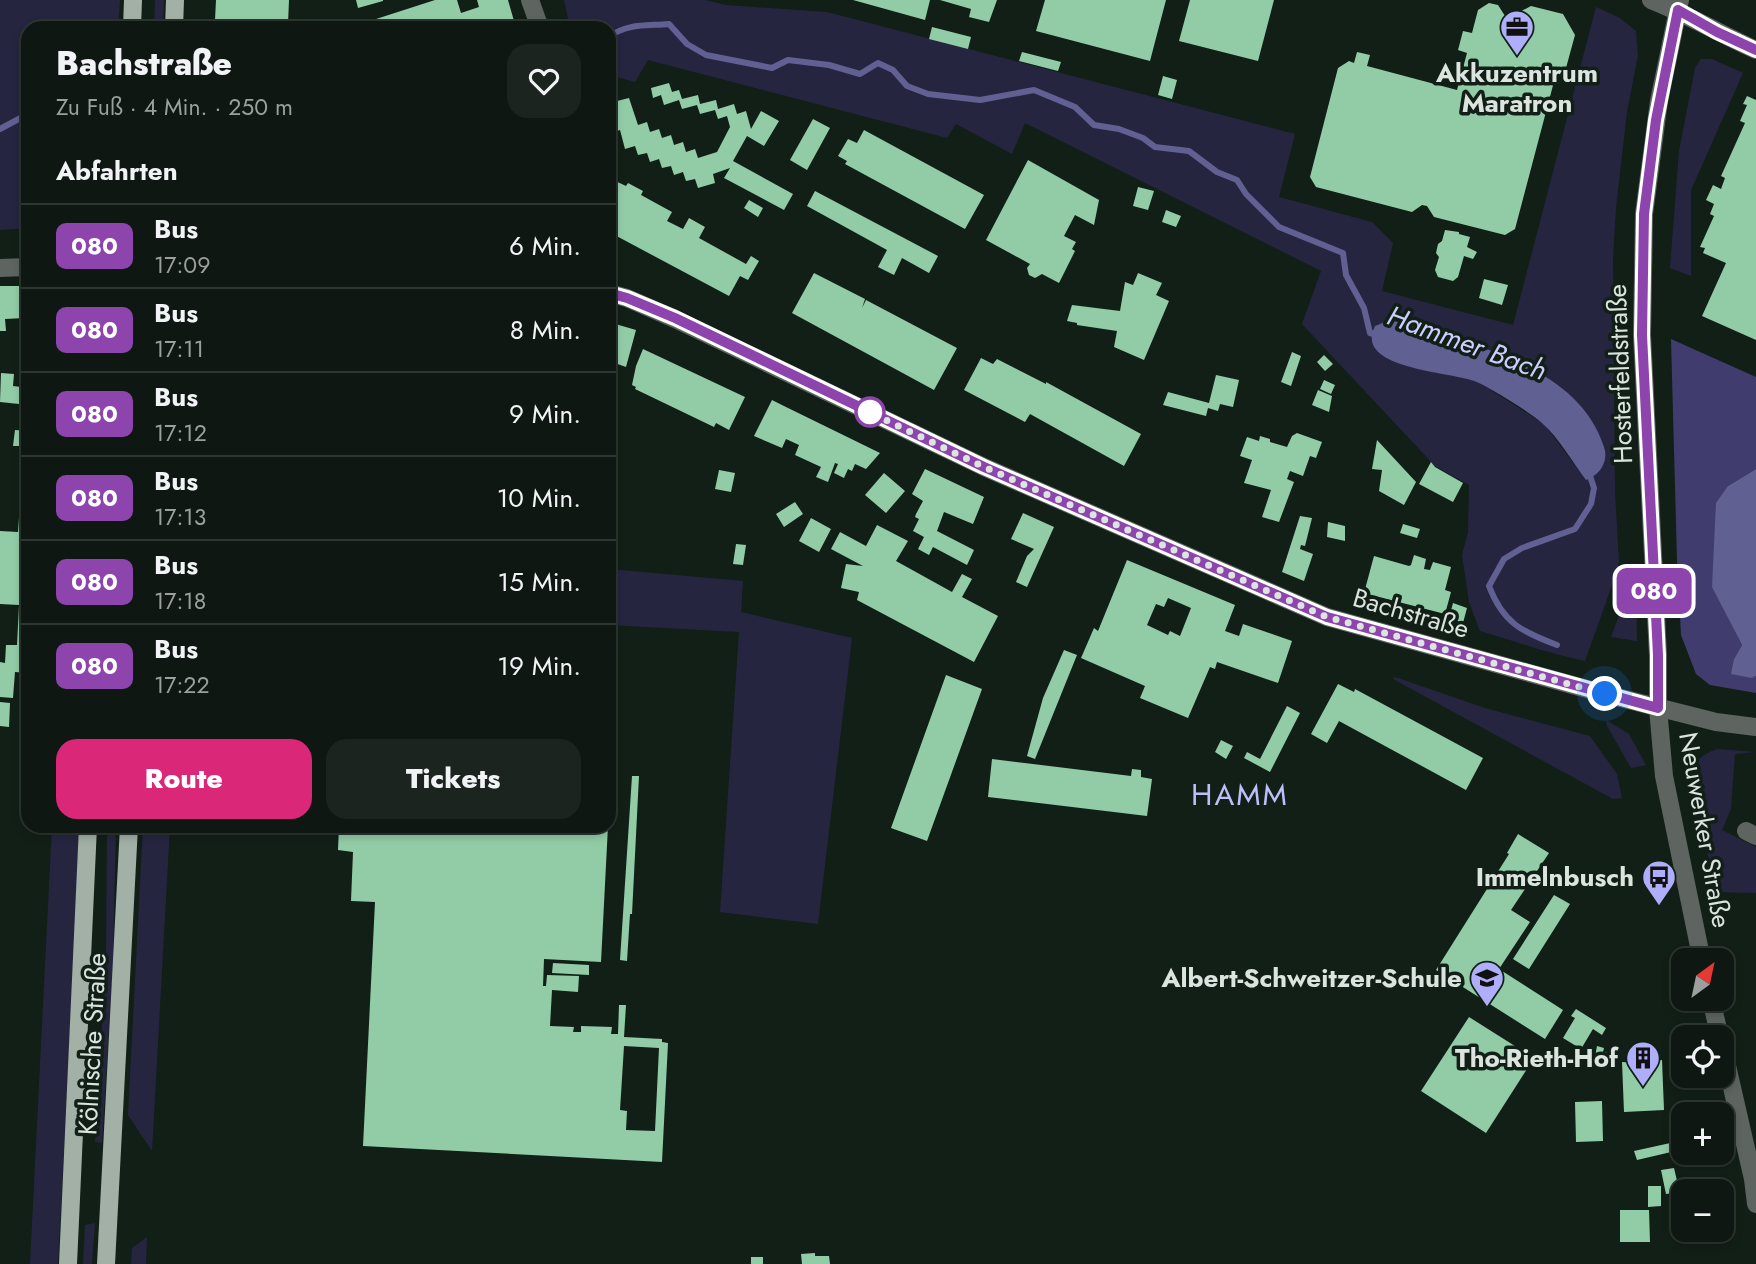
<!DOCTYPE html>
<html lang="de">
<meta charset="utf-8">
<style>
body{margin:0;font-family:Jost,sans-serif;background:#1c241f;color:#f1f3f6;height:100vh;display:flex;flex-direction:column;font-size:26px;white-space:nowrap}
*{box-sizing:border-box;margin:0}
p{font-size:23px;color:#9b9f9f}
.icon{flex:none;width:38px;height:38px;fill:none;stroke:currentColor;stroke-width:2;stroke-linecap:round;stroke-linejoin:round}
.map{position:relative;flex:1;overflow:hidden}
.sheet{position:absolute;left:21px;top:21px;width:595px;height:812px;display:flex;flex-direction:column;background:#0e1711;border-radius:21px;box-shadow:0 4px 10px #0003,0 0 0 2px #2e3631}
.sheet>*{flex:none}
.badge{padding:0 14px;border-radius:10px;font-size:24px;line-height:46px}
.needle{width:46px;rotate:33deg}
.buttons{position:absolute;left:1671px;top:948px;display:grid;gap:14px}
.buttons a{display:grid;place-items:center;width:63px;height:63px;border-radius:14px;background:#0e1711;box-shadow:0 4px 10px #0003,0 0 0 2px #2e3631;font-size:35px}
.you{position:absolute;width:35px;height:35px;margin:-18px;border:5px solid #fff;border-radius:50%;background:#1a73e8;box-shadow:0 0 0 10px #1a73e833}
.map>.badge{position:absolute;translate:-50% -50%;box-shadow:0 0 0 4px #fff}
h2{padding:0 35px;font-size:26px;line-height:63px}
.round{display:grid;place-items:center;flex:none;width:74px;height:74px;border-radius:21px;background:#1c241f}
.summary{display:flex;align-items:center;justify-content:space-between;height:119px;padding:0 35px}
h1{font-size:33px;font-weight:800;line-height:52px}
.primary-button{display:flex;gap:14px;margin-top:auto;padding:14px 35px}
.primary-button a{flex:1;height:80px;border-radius:21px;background:#db2777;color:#fff;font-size:28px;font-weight:800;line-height:80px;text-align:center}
.primary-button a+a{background:#1c241f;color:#f1f3f6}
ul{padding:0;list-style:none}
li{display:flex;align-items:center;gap:21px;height:84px;padding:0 35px;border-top:2px solid #2e3631}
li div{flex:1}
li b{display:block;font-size:26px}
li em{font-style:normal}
li .badge{min-width:77px;font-weight:700;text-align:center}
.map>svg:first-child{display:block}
.green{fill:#262540;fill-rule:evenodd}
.forest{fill:#403d6e}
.water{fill:#616093}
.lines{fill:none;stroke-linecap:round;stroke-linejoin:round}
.stream{stroke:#616093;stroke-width:6}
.building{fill:#92cca7;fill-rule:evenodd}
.minor{stroke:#5e6560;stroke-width:18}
.tertiary{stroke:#5e6560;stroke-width:18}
.primary{stroke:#a2b0a6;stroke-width:18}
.line-casing{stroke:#fff;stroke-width:16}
.line{stroke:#8e44ad;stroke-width:10}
.walk{stroke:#dbe4de;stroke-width:7;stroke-dasharray:0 12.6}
.stop-dot{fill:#fff;stroke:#8e44ad;stroke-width:3.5}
.labels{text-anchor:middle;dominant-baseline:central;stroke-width:7;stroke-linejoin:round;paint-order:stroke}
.poi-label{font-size:26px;font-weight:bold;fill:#dbe4de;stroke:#121f17;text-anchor:end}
.street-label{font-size:26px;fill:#dbe4de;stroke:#121f17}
.water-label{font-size:28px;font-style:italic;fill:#cdcefe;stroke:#121f17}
.quarter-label{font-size:30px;letter-spacing:2px;fill:#bebef8;stroke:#121f17}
</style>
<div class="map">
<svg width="1756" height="1264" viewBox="0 0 1756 1264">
<rect width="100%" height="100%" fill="#121f17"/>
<!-- green -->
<path class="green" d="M0,0H120L118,28H28V228L0,230Z
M155,0H164L163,28H154Z
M564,0H705L726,5L827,12L1295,134L1279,197L1372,222L1393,243L1382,291L1513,325L1596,7L1620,18L1636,31L1638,55L1627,112L1616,208L1613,257L1615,493L1619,562L1616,574L1585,661C1549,654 1515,641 1480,631L1469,602L1462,555L1468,532L1469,485L1435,466L1302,324L1321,271L1025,123L1012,154L956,124L947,138L648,60L635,82L609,75V28H570ZM1390,320L1605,463L1586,480L1544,424L1477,381L1373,331L1375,326Z
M1701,59H1712L1743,73L1691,190V276L1670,268L1679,151L1695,68Z
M609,569L743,581L741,612L852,638L818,924L720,912L739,632L609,625Z
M1636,569L1637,641L1611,637Z
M1395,677L1485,708L1590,736L1617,774L1622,798L1613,799L1393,679Z
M1606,720L1629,734L1646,765L1631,768L1607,726Z
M1718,749L1756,752L1735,754L1731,809L1722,830L1756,847V893L1716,892L1691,776C1696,759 1702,754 1718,749Z
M52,826H81L58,1264H30Z
M107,826H116L113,961L102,1143L95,1142L106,961Z
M143,826H170L152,1151L128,1115Z
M95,1223L92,1264H83L85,1225Z
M147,1237L146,1264H131L132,1248Z"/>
<!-- forest -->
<path class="forest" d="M1671,339L1756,377V469L1728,486L1712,586L1742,645L1734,659L1752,678L1756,676V693L1710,685L1696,674L1681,635L1677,560Z"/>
<!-- water -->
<path class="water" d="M1390,320C1464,343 1577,362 1604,447C1609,461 1600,475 1586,480C1573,463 1559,438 1543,424C1530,412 1495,391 1479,383C1457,371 1352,371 1375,326Z
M1756,469V676L1752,678L1731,674L1734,659L1742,645L1712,587L1716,503L1728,486Z"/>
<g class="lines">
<!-- stream -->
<path class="stream" d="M609,37C627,23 647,26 669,24L687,44L706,55L772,68L788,60L829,65L860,74L878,63L893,70L907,86L928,94L980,100L1034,90L1075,107L1094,125L1119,129L1143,138L1155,147L1189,151L1217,172L1237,180L1246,194L1279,227L1343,253L1346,275L1364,308L1370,333L1377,335
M0,129L28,114
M1557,645C1522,632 1503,623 1489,586L1504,559L1522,548L1575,529L1591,504L1594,488L1589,473"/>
</g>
<!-- building -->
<path class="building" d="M216,0H289L288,24L215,20Z
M356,0H383V1L358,8Z
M435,0H457L461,13L479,7L477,0H508L516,28H482L480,19L463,24L465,28H375L373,20Z
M853,0H930L925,20Z
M940,0H997L989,22L969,17L971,9Z
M1045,0H1166L1150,61L1036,31Z
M1190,0H1274L1258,61L1179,41Z
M1489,3L1498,5L1505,16L1503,24L1508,25L1510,17L1531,6L1563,14L1575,35L1566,68L1556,74L1515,229L1505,235L1434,217L1427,206L1422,205L1412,212L1316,187L1310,177L1338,68L1349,61L1354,63L1357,52L1370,55L1367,66L1457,90L1467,53L1458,50L1463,31L1472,33L1478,10Z
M932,27L971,37L968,49L929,39Z
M1022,52L1061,62L1058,71L1019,61Z
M1163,76L1177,80L1172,99L1158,95Z
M669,83L672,92L679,90L682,99L698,95L700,104L716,100L718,109L734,104L737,114L746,111L751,129L761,111L779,121L764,146L747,136L733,161L793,194L784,210L724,178L730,168L713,174L715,183L698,188L695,179L686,181L683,172L674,175L671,166L662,168L659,159L650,162L647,153L638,155L635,146L625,149L620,130L611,133L609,103L629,98L638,125L647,122L650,132L659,129L662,138L671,135L674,145L683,142L686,152L695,149L698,158L717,152L730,127L727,116L718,119L715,110L700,114L697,105L682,109L679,100L664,105L661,95L653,98L651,88Z
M1747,96L1756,100V340L1702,316L1726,263L1703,253L1705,248L1700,247L1714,216L1710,214L1714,204L1706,200L1713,185L1721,189L1725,178L1721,176L1745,123L1740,121L1747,105L1743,104Z
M813,119L830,128L807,170L790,160Z
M864,130L984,195L965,229L845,164L847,161L838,156L848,139L857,143Z
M1028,160L1099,200L1094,225L1075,215L1064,236L1076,242L1072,249L1075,251L1059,283L1042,274L1035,278L1029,275L1027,268L1030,264L986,240Z
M609,178L626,186L628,183L643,191L641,195L672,212L667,221L683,229L689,218L705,227L699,238L746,264L751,256L759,261L748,280L740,276L729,296L609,232Z
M1138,187L1154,191L1148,210L1133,206Z
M815,191L938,256L929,273L902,258L894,275L878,267L887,250L807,206Z
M749,200L763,208L758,217L744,208Z
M1166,210L1181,216L1176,227L1162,222Z
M1445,230L1459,232V234L1470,237L1467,247L1477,252L1473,259L1464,256L1458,277L1453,281L1438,277L1435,270L1439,257L1436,253L1438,244L1442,241Z
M814,273L865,299L862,308L866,300L957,348L934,390L792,313Z
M1138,273L1162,283L1156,295L1169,301L1144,360L1114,347L1117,331L1077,325V323L1067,321L1072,305L1120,311L1125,282L1133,285Z
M1484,279L1508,285L1502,305L1479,298Z
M0,286H28V314H25V318L5,319L6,331H0Z
M612,323L636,330L626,367L609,361V334Z
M643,349L745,397L729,430L716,423L714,427L635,389L636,387L632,385L636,366Z
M1292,352L1301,356L1291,386L1281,382Z
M1324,355L1333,364L1325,371L1317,362Z
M981,358L993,364L997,359L1046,384V382L1141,434L1124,466L1030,414L1025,422L964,390Z
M1,373L14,374L13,386L21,387L19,404L0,402Z
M1216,375L1239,380L1233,407L1220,404L1218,411L1208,408L1206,416L1163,405L1168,392L1209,403Z
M1324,380L1335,385L1331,394L1320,389Z
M1318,390L1332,396L1329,412L1312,405Z
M772,400L786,407L880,453L866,469L855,464L852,471L848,469L844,478L834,473L838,464L835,463L828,482L816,477L821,467L795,455L799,445L786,439L782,448L754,436Z
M15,430L28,431V673L15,672L13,698L0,697V662L5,663L6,645H17L19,605L0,604V531L18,532L24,446H13Z
M1297,433L1322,442L1316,458L1310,456L1303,476L1290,471L1287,479L1294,482L1279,522L1262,517L1271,490L1244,483L1252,460L1240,456L1247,437L1259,441L1260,436L1270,439V442L1287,447L1292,436Z
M1377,440L1416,482L1404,505L1379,491L1382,470L1372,469Z
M1431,462L1435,467L1463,483L1453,502L1419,484Z
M925,469L984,497L973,524L944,512L937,531L974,550L967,565L933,547L929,555L918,549L924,537L913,531L919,519L915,517L916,514L923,501L912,494Z
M719,470L735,473L731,492L715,489Z
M884,473L905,491L886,513L865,495Z
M795,502L803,514L784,527L776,514Z
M1023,513L1054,527L1027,587L1016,582L1027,556L1034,549L1011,539Z
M1300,516L1312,518L1305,546L1301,545L1300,549L1313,554L1304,581L1282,572Z
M811,518L831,529L819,552L799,541Z
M1328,522L1345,526V541L1327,537Z
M1403,524L1420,529L1417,538L1400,533Z
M877,525L908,541L896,561L952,592L962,574L972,579L962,597L998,616L974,662L857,600L859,592L841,588L846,564L863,566L831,549L840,532L866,546Z
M736,544L746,545L743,565L733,564Z
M1414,555L1426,559L1424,569L1430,570L1433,562L1451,567L1445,590L1451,592L1445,614L1364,593L1374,556L1409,566L1411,565Z
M1127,560L1235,605L1225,631L1239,636L1243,624L1292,641L1278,683L1217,662L1215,669L1210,667L1188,718L1140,698L1145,686L1081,658L1094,628L1098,631ZM1168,598L1191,608L1180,636L1170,631L1168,635L1147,625L1156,604L1164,607Z
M1453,603L1467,608L1463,623L1449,618Z
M1064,650L1077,655L1035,759L1027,756L1043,698Z
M609,664L616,665L611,765H609Z
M946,675L982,689L927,841L891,828Z
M1338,684L1354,692L1355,689L1483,758L1466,790L1339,721L1327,743L1311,734Z
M0,702L10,703L9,727L0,726Z
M1287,706L1300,713L1270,772L1244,758L1247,752L1260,759Z
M1221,740L1233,746L1226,759L1215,752Z
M992,759L1131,776L1132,769L1141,770V777L1152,779L1147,816L988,797Z
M632,776H639L632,914H630L627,961L620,960Z
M339,826H608L601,962L544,959L543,986H546L547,975L579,976L578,992L552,990L550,1026L574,1027L573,1032H581V1026L612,1027L611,1034H618L619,1005H626L624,1037L662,1039V1042L668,1043L662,1162L363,1146L375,902L351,901L353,852L338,850ZM624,1046L659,1048L655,1131L626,1130L627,1111L620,1110Z
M1518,834L1549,853L1511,910L1530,922L1499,969L1563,1010L1545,1039L1436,970L1509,854L1507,853Z
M1554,895L1570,904L1529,969L1513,959Z
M553,963L589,965V975L552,973Z
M1576,1009L1606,1028L1602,1035L1593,1029L1581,1049L1563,1038L1575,1018L1571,1016Z
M1469,1017L1534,1058L1486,1133L1421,1091Z
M1597,1046L1604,1048L1603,1052L1616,1054L1614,1061L1595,1057Z
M1662,1060L1664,1110L1624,1112L1622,1062L1651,1064V1061Z
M1602,1101L1603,1141L1576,1142L1575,1102Z
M1691,1103L1693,1115H1684V1125H1679L1676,1106Z
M1684,1140V1149L1637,1160L1634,1151Z
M1674,1168L1678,1185L1701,1180L1703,1192H1684V1228L1675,1193L1666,1194L1661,1170Z
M1648,1186H1661V1206L1648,1207Z
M1620,1210H1649L1650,1242H1620Z
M1684,1230H1716L1717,1234L1685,1241Z
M815,1253V1256H829L830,1264H802L801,1254Z
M751,1257H763V1264H751Z"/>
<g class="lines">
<!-- minor -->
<path class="minor" d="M530,0L540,28
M1651,0C1687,14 1720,34 1756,50
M0,268L28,267
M1746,831L1756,836"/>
<!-- tertiary -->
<path class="tertiary" d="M1680,0L1659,101L1644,214L1642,335L1658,655V708L1664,776L1702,961
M609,293L627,298L675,319L984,467L1327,617L1605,694L1716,722L1756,727
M1711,999L1720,1038
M1722,1044L1753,1179L1756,1204"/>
<!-- primary -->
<path class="primary" d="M132,28L133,0
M174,28L175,0
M68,1264L88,826
M106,1264L129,826"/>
</g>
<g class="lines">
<!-- line casing -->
<g class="line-casing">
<path id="line" d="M609,293L627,298L675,318L984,467L1327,617L1658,708V655L1642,335L1644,214L1656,120L1678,10L1717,32L1756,50"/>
</g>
<!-- line -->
<use href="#line" class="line"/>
<!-- walk -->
<path class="walk" d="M870,412L867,411L984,467L1327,617L1605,694"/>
</g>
<!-- icons -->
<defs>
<g id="office-pin" transform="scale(1.75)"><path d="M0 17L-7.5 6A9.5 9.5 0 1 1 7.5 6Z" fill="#afaefa" stroke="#121f17"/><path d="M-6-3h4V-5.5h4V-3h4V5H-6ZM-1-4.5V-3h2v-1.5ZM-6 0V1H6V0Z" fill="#111"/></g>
<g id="bus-pin" transform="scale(1.75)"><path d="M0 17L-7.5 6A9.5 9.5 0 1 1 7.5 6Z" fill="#afaefa" stroke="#121f17"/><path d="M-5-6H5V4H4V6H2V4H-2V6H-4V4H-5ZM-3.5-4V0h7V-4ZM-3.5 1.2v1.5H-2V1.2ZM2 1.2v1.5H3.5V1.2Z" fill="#111"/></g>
<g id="school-pin" transform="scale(1.75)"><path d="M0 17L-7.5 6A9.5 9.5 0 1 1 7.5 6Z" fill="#afaefa" stroke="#121f17"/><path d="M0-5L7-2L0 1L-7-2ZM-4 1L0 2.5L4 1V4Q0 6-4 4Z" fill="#111"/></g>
<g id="building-pin" transform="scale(1.75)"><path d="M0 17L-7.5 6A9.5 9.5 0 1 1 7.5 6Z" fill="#afaefa" stroke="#121f17"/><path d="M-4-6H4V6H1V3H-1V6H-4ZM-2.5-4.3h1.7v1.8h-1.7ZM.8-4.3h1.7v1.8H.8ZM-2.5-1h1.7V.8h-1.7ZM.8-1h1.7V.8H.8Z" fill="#111"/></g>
</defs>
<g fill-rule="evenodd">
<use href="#office-pin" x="1517" y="27"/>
<use href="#bus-pin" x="1659" y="877"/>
<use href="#school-pin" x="1487" y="978"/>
<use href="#building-pin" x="1643" y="1058"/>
</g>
<!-- markers -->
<circle class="stop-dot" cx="870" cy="412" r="14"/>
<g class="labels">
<!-- poi labels -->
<g class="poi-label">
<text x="1517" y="73" text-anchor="middle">Akkuzentrum<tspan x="1517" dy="30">Maratron</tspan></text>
<text x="1634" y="877">Immelnbusch</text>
<text x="1462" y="978">Albert-Schweitzer-Schule</text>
<text x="1618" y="1058">Tho-Rieth-Hof</text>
</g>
<!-- street labels -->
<g class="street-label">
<text transform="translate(1620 374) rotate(-92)">Hosterfeldstraße</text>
<text transform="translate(1411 613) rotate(16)">Bachstraße</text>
<text transform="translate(1705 830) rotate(80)">Neuwerker Straße</text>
<text transform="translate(92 1044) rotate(-87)">Kölnische Straße</text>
</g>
<!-- water labels -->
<g class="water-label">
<text transform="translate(1467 343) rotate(20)">Hammer Bach</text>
</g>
<!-- quarter labels -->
<g class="quarter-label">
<text x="1240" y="794">HAMM</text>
</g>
</g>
</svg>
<div class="buttons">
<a><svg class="needle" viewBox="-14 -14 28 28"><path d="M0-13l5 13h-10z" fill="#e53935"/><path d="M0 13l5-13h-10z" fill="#9b9f9f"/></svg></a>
<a><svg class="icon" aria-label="locate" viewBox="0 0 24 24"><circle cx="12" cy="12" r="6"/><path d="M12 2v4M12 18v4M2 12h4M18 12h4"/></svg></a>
<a>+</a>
<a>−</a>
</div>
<div class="you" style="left:1605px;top:694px"></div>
<b class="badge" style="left:1654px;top:591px;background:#8e44ad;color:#fff">080</b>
<section class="sheet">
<div class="summary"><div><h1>Bachstraße</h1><p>Zu Fuß · 4 Min. · 250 m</p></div><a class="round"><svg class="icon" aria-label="heart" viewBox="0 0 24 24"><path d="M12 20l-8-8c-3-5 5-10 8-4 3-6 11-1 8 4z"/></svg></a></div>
<h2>Abfahrten</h2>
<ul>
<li><span class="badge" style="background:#8e44ad;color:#fff">080</span><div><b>Bus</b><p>17:09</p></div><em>6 Min.</em></li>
<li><span class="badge" style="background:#8e44ad;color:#fff">080</span><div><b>Bus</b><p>17:11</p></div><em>8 Min.</em></li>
<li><span class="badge" style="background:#8e44ad;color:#fff">080</span><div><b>Bus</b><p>17:12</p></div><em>9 Min.</em></li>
<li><span class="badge" style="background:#8e44ad;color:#fff">080</span><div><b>Bus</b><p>17:13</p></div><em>10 Min.</em></li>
<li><span class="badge" style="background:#8e44ad;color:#fff">080</span><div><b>Bus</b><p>17:18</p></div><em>15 Min.</em></li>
<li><span class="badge" style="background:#8e44ad;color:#fff">080</span><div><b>Bus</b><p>17:22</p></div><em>19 Min.</em></li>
</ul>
<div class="primary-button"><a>Route</a><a>Tickets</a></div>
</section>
</div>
